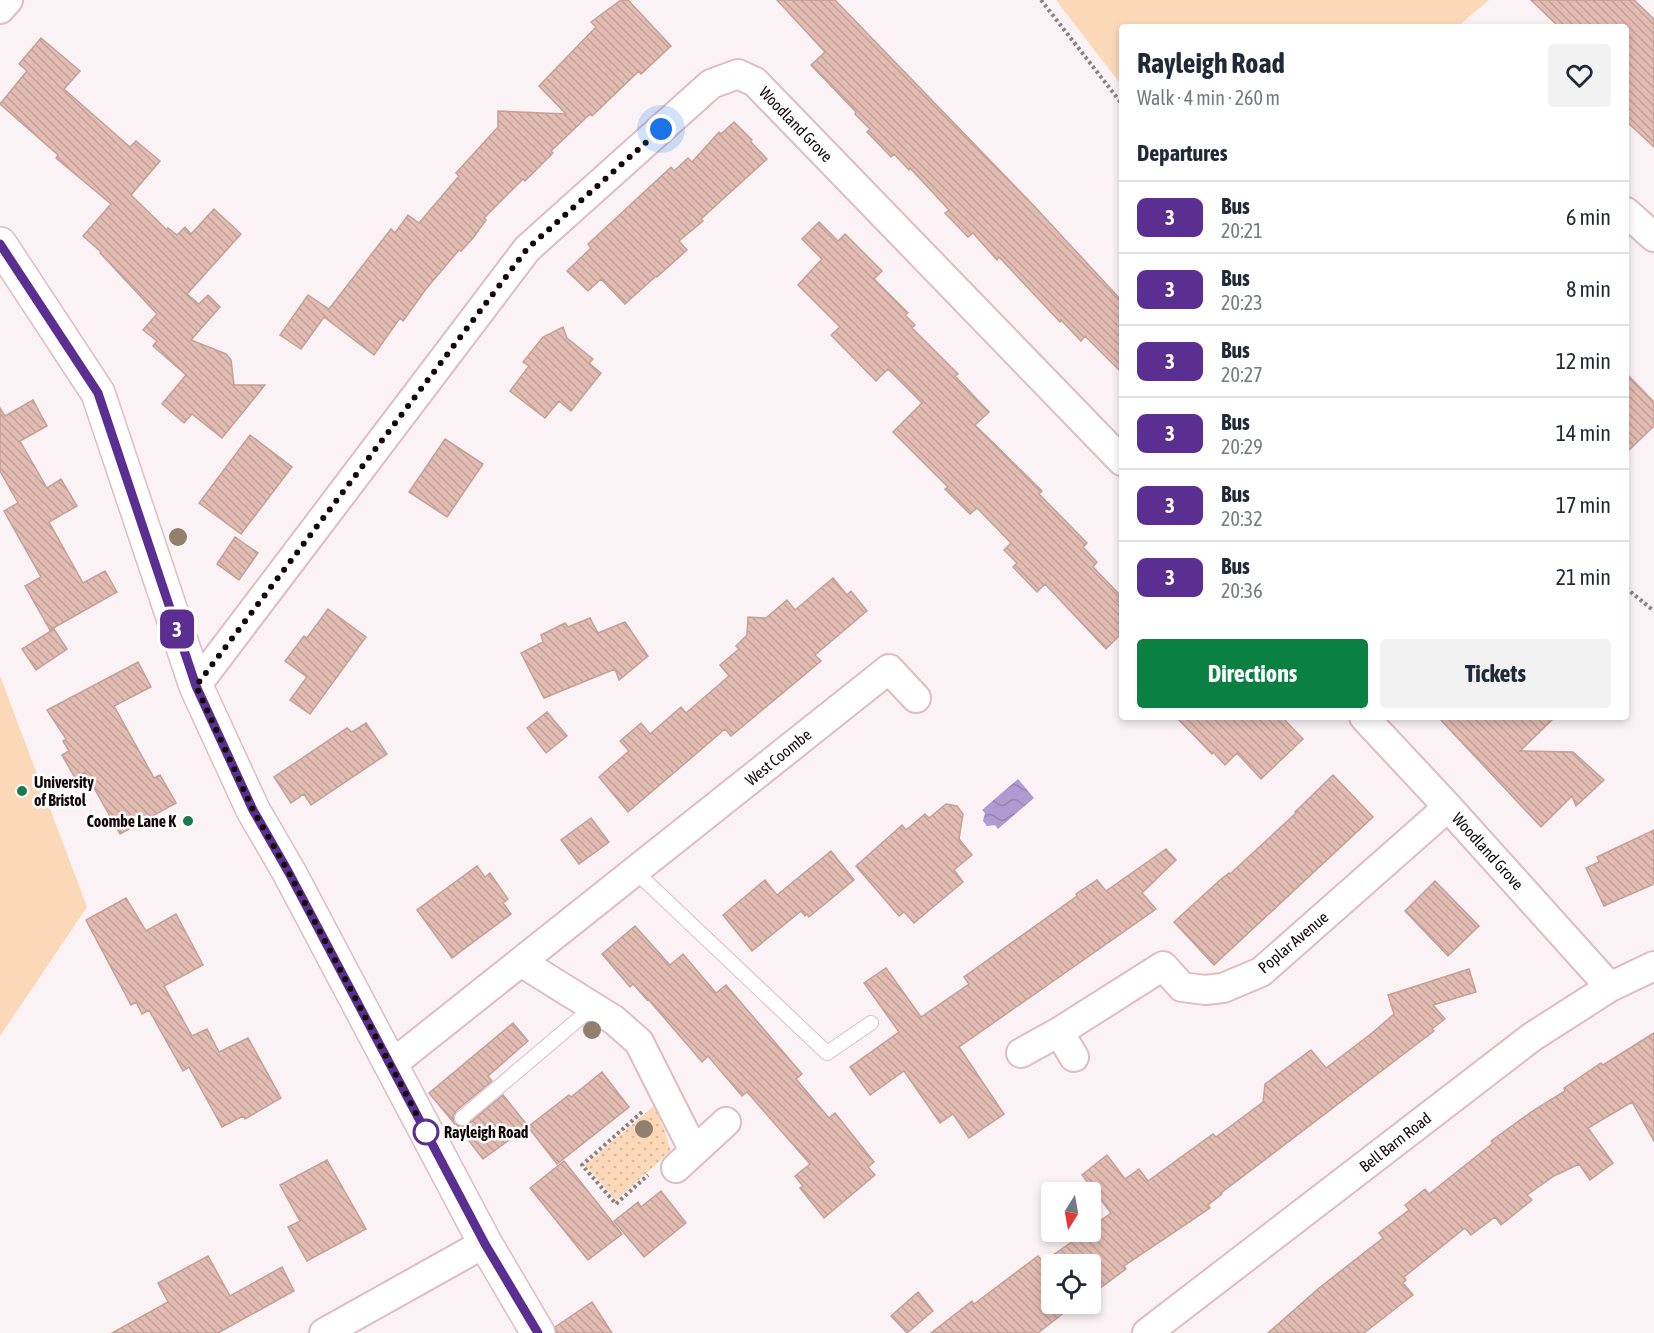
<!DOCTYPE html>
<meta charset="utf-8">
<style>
body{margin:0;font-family:"Asap Condensed",sans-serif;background:#f2f2f3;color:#1f2937;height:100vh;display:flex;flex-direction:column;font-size:22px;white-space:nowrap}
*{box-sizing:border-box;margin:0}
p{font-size:20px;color:#747a83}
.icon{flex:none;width:33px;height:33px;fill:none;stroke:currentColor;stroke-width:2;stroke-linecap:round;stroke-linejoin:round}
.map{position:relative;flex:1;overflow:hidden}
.drawer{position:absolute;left:1119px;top:24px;width:510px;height:696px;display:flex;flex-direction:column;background:#fff;border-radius:6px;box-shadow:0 3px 9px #0003}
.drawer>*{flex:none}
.badge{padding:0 12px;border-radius:9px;font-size:21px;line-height:39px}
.needle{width:39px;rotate:191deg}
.buttons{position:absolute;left:1041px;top:1182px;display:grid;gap:12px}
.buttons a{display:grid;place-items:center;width:60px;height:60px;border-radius:6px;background:#fff;box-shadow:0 3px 9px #0003;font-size:30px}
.you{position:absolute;width:30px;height:30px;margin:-15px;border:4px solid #fff;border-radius:50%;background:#1a73e8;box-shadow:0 0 0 9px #1a73e833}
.map>.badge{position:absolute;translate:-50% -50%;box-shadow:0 0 0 3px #fff}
h2{padding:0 18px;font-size:22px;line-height:54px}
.round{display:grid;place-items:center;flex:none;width:63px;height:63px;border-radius:6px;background:#f2f2f3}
.summary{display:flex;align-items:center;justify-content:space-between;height:102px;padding:0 18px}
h1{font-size:28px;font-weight:700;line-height:45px}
.action{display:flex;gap:12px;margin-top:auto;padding:12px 18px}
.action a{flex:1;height:69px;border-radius:6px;background:#0b8043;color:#fff;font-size:24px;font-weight:700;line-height:69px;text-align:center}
.action a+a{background:#f2f2f3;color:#1f2937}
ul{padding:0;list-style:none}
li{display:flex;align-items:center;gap:18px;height:72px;padding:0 18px;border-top:2px solid #e0e1e3}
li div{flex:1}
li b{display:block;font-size:22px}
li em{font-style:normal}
li .badge{min-width:66px;font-weight:700;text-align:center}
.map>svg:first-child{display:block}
.grass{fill:url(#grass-dots)}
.green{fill:#fbd8b7}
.water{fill:url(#water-waves)}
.building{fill:url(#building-back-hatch);stroke:#c4a097;stroke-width:1.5}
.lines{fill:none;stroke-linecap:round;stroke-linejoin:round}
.service-casing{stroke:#e1bbc4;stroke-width:16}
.minor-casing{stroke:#e1bbc4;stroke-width:32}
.tertiary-casing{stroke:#e1bbc4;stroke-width:36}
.path{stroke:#8c8284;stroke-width:4;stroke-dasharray:3 3;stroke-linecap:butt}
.service{stroke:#fff;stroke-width:14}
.minor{stroke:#fff;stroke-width:28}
.tertiary{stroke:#fff;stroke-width:33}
.tree{fill:#937f6e}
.line-casing{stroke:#fff;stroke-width:14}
.line{stroke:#5b2e91;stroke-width:9}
.walk{stroke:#14080b;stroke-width:6;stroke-dasharray:0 10.8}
.poi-dot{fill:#197950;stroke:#fff;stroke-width:2}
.stop-dot{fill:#fff;stroke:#5b2e91;stroke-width:3}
.labels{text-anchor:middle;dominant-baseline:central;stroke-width:5;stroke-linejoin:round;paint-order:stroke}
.street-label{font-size:16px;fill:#14080b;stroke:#fff}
.poi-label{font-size:16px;font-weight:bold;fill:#14080b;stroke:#fff;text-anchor:start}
.stop-label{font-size:16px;font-weight:bold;fill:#14080b;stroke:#fff;text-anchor:start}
</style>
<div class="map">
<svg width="1654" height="1333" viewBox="0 0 1654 1333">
<defs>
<pattern id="grass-dots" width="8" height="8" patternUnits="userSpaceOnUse" patternTransform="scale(1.5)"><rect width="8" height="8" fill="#fbd8b7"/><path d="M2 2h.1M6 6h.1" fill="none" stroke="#d6b89c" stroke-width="1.8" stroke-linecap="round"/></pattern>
<pattern id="water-waves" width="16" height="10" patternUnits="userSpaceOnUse" patternTransform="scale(1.5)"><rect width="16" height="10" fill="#ad9bd2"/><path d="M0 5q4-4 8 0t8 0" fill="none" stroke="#9484b3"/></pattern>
<pattern id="building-back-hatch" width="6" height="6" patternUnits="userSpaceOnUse" patternTransform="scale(1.5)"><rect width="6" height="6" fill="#e2bcb3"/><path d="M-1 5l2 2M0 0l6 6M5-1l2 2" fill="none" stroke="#c1a099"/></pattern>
</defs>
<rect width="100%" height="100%" fill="#faf2f4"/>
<!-- grass -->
<path class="grass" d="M654,1106L664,1129L671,1151L616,1200L585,1165Z"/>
<!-- green -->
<path class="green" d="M1056,0H1489L1457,27H1122V86Z
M0,676L87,907L0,1036Z"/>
<!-- water -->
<path class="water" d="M1018,779L1034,798L998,829L995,825L987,826L983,821L985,813L982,810Z"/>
<!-- building -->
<path class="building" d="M621,0H628L671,46L641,74L639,71L592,116L590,114L551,151L553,153L525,181L523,179L484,218L486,220L473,238L461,251L459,250L426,289L403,321L400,318L374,355L324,317L301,349L280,335L308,295L329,309L391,229L395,233L408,215L419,223L459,176L456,173L498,127V111L566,114L539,86L596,27L591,22Z
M777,0H835L1035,207L1122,301V373L1085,336L1081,341L1061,320L1060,322L999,257L997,260L973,233L968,237L945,213L949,210L910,168L909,170L894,154L891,157L867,132L870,129L855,114L856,112L811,65L825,52Z
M1531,0H1634L1654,19V147L1626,121V27H1559Z
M41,38L80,71L64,89L130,147L136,141L160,161L131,195L167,230L168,228L177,235L185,227L191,234L214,209L241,234L187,294L199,304L208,295L220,307L191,340L226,354L231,360L234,385H265L222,438L192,414L184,423L162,404L186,375L153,346L157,341L143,330L157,314L100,253L101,252L83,236L111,204L56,158L58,155L0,104L27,71L19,64Z
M734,122L752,140L751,142L767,159L701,219L703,221L679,241L687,250L657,277L656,276L625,304L601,279L588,291L567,271L591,248L588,244L671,167L674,171L688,158L692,162L719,132L721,134Z
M819,222L838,241L845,234L882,271L874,279L908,313L905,315L915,325L912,328L958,374L955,376L989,412L975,425L1042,491L1039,494L1087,543L1083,547L1097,562L1093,567L1121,596L1117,600L1122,605V633L1106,649L1045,584L1037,592L1013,567L1017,563L1004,550L1011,543L977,508L970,514L945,489L948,487L893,432L922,403L888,369L876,381L831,335L840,327L798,285L822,259L802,239Z
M563,327L567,338L593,359L589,363L601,373L571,411L559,401L545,418L510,391L529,366L523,362L543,337Z
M1626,373L1654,402V426L1626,453Z
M33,400L47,426L20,441L47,488L61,479L77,506L49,522L83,583L105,571L117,592L50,630L25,586L41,577L4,511L18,503L0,471V408L5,416Z
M250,435L292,467L241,534L199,503Z
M445,439L483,464L447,517L409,492Z
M235,537L258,553L239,580L217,564Z
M833,578L847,595L851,591L867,611L815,655L821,661L731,736L725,729L628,812L599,777L629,751L620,741L641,723L650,734L681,707L686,713L729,676L720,665L739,649L736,646L747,635L748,617L766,618L787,600L795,610Z
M328,609L366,637L310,714L290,700L307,677L285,661L304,636L307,638Z
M590,618L598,633L625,622L648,656L619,680L615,669L544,698L521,653L543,642L541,635L565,623L568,627Z
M54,629L67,649L36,670L22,649Z
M138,662L151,687L114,706L154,778L160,775L176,803L120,834L85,772L75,778L62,755L69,751L63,741L66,739L47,710Z
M547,712L567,736L546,753L527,728Z
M1176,717H1282L1303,739L1261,779L1237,753L1225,765L1213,752L1212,754Z
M1438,717H1555L1520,751L1573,752L1604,780L1576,806L1572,796L1541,827Z
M366,723L387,754L311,805L304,794L291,803L274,777L347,728L352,732Z
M1333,775L1373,817L1214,965L1174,922L1220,880L1229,873L1230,874L1296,813L1295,812Z
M946,804L957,806L963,814L959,839L972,855L954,870L963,882L914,923L904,912L899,916L856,866L902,825L906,830L925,814L929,818Z
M591,818L609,842L579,864L561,840Z
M1654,830V884L1604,906L1586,868L1599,862L1597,857Z
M1166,849L1176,860L1142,893L1156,909L959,1047L1004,1114L969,1138L953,1114L940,1123L904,1071L870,1095L850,1067L899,1032L864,983L886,968L921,1017L969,984L964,977L1077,896L1076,894L1097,880L1106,891Z
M831,851L854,880L809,917L807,914L805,916L801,911L752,951L723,915L765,880L777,895Z
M477,866L485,877L490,873L508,899L503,903L511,914L452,958L417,910Z
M1435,881L1479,926L1448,956L1405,911Z
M126,898L146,931L176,914L203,965L164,986L192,1036L207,1029L219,1052L248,1038L281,1098L245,1119L243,1116L222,1127L189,1067L183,1071L149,1010L142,1014L136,1002L131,1005L86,920Z
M635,926L670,965L683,954L716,993L726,985L802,1074L796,1079L829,1118L835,1113L874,1162L868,1167L875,1175L824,1218L800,1188L803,1186L795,1176L810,1164L747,1092L742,1096L708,1056L702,1062L648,999L647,1000L633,984L630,987L602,954Z
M1469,969L1476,992L1433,1005L1445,1019L1432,1029L1434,1031L1221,1193L1222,1194L1208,1205L1210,1208L1124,1266L1126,1269L1092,1294L1090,1264H1052V1304H1075L1038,1333H931L972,1301L974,1304L1038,1256L1043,1262L1086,1232H1090V1228L1111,1213L1082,1175L1107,1155L1125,1179L1139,1169L1148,1181L1213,1134L1216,1137L1263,1102L1265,1084L1311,1050L1326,1068L1372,1033L1394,1014L1388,995Z
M513,1023L528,1041L488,1076L492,1081L456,1111L453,1116L454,1123L429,1093Z
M1654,1033V1141L1632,1102L1588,1128L1613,1163L1590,1180L1579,1164L1554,1176L1527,1195L1532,1200L1501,1225L1495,1217L1471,1235L1465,1228L1404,1277L1406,1280L1403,1283L1413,1295L1364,1333H1268L1319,1288L1383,1238L1379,1233L1409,1210L1405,1205L1425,1189L1429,1194L1493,1143L1491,1141L1534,1110L1565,1091L1564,1088L1601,1063L1603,1065Z
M602,1072L629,1107L557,1164L528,1127L569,1095L571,1097Z
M503,1095L528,1126L483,1159L456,1124L463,1127L467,1125Z
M327,1160L366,1229L307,1261L288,1227L300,1221L280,1185Z
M564,1161L622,1234L588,1260L530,1188Z
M661,1191L686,1223L644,1257L614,1221L638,1202L641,1207Z
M208,1256L230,1296L282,1267L294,1291L218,1333H112L168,1302L158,1283Z
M918,1292L933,1311L907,1333L891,1316Z
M592,1302L612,1333H557L555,1327Z"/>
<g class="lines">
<!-- service casing -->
<g class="service-casing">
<path id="service" d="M635,871L827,1053L871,1023
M462,1118L593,1007"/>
</g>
<!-- minor casing -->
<g class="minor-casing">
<path id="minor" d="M0,9L8,0
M1626,212L1654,237
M196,686L527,249L711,84L738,74L755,82L1122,461
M1364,717L1448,807L1610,987
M521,962L614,1020L639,1042L694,1151
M1059,1032L1074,1057
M1021,1053L1059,1032L1163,966L1182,987L1205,990L1223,988L1261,972L1448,807
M391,1065L889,669L916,698
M676,1168L726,1122
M324,1333L485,1243
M1147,1333L1532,1037L1610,987L1654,966"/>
</g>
<!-- tertiary casing -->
<g class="tertiary-casing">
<path id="tertiary" d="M0,244L98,393L196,686L253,810L289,872L485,1243L538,1333"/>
</g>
<!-- path -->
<path class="path" d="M1041,0L1122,104
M1626,588L1654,611
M642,1112L582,1165L616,1204L648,1175"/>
<!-- service -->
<use href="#service" class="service"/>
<!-- minor -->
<use href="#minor" class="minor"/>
<!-- tertiary -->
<use href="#tertiary" class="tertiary"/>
</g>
<!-- trees -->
<g class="tree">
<circle cx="178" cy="537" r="9"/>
<circle cx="592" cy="1030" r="9"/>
<circle cx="644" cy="1129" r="9"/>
</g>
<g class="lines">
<!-- line casing -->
<g class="line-casing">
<path id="line" d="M0,244L98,393L196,686L253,810L289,873L485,1244L538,1333"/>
</g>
<!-- line -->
<use href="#line" class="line"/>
<!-- walk -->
<path class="walk" d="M426,1132L289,873L253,810L196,686L527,249L661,129"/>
</g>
<!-- markers -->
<g class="poi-dot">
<circle cx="22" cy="791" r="6"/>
<circle cx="188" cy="821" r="6"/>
</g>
<circle class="stop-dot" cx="426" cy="1132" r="12"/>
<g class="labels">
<!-- street labels -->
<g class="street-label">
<text transform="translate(796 124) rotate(46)">Woodland Grove</text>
<text transform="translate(778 757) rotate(-39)">West Coombe</text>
<text transform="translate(1488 851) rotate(48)">Woodland Grove</text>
<text transform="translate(1293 942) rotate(-40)">Poplar Avenue</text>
<text transform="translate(1395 1142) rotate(-38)">Bell Barn Road</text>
</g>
<!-- poi labels -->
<g class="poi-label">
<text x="34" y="782">University<tspan x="34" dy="18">of Bristol</tspan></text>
<text x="176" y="821" text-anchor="end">Coombe Lane K</text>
</g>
<!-- stop labels -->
<g class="stop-label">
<text x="444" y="1132">Rayleigh Road</text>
</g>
</g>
</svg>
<div class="buttons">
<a><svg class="needle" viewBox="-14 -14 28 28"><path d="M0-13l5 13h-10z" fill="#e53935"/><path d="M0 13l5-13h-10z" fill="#747a83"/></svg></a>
<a><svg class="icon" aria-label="locate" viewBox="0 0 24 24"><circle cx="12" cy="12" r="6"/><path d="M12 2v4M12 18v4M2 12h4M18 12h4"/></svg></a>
</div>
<div class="you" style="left:661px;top:129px"></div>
<b class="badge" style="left:177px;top:629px;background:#5b2e91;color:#fff">3</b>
<section class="drawer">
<div class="summary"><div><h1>Rayleigh Road</h1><p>Walk · 4 min · 260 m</p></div><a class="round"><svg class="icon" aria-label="heart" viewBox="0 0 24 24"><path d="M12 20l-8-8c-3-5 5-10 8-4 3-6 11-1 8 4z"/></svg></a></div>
<h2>Departures</h2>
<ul>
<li><span class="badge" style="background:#5b2e91;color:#fff">3</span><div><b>Bus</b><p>20:21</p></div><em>6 min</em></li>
<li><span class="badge" style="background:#5b2e91;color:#fff">3</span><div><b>Bus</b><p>20:23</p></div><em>8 min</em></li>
<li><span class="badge" style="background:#5b2e91;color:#fff">3</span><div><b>Bus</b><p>20:27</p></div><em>12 min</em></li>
<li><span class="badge" style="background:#5b2e91;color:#fff">3</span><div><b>Bus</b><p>20:29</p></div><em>14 min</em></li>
<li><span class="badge" style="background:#5b2e91;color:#fff">3</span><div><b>Bus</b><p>20:32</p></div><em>17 min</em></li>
<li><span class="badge" style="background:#5b2e91;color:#fff">3</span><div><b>Bus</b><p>20:36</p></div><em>21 min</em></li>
</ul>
<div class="action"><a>Directions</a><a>Tickets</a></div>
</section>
</div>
